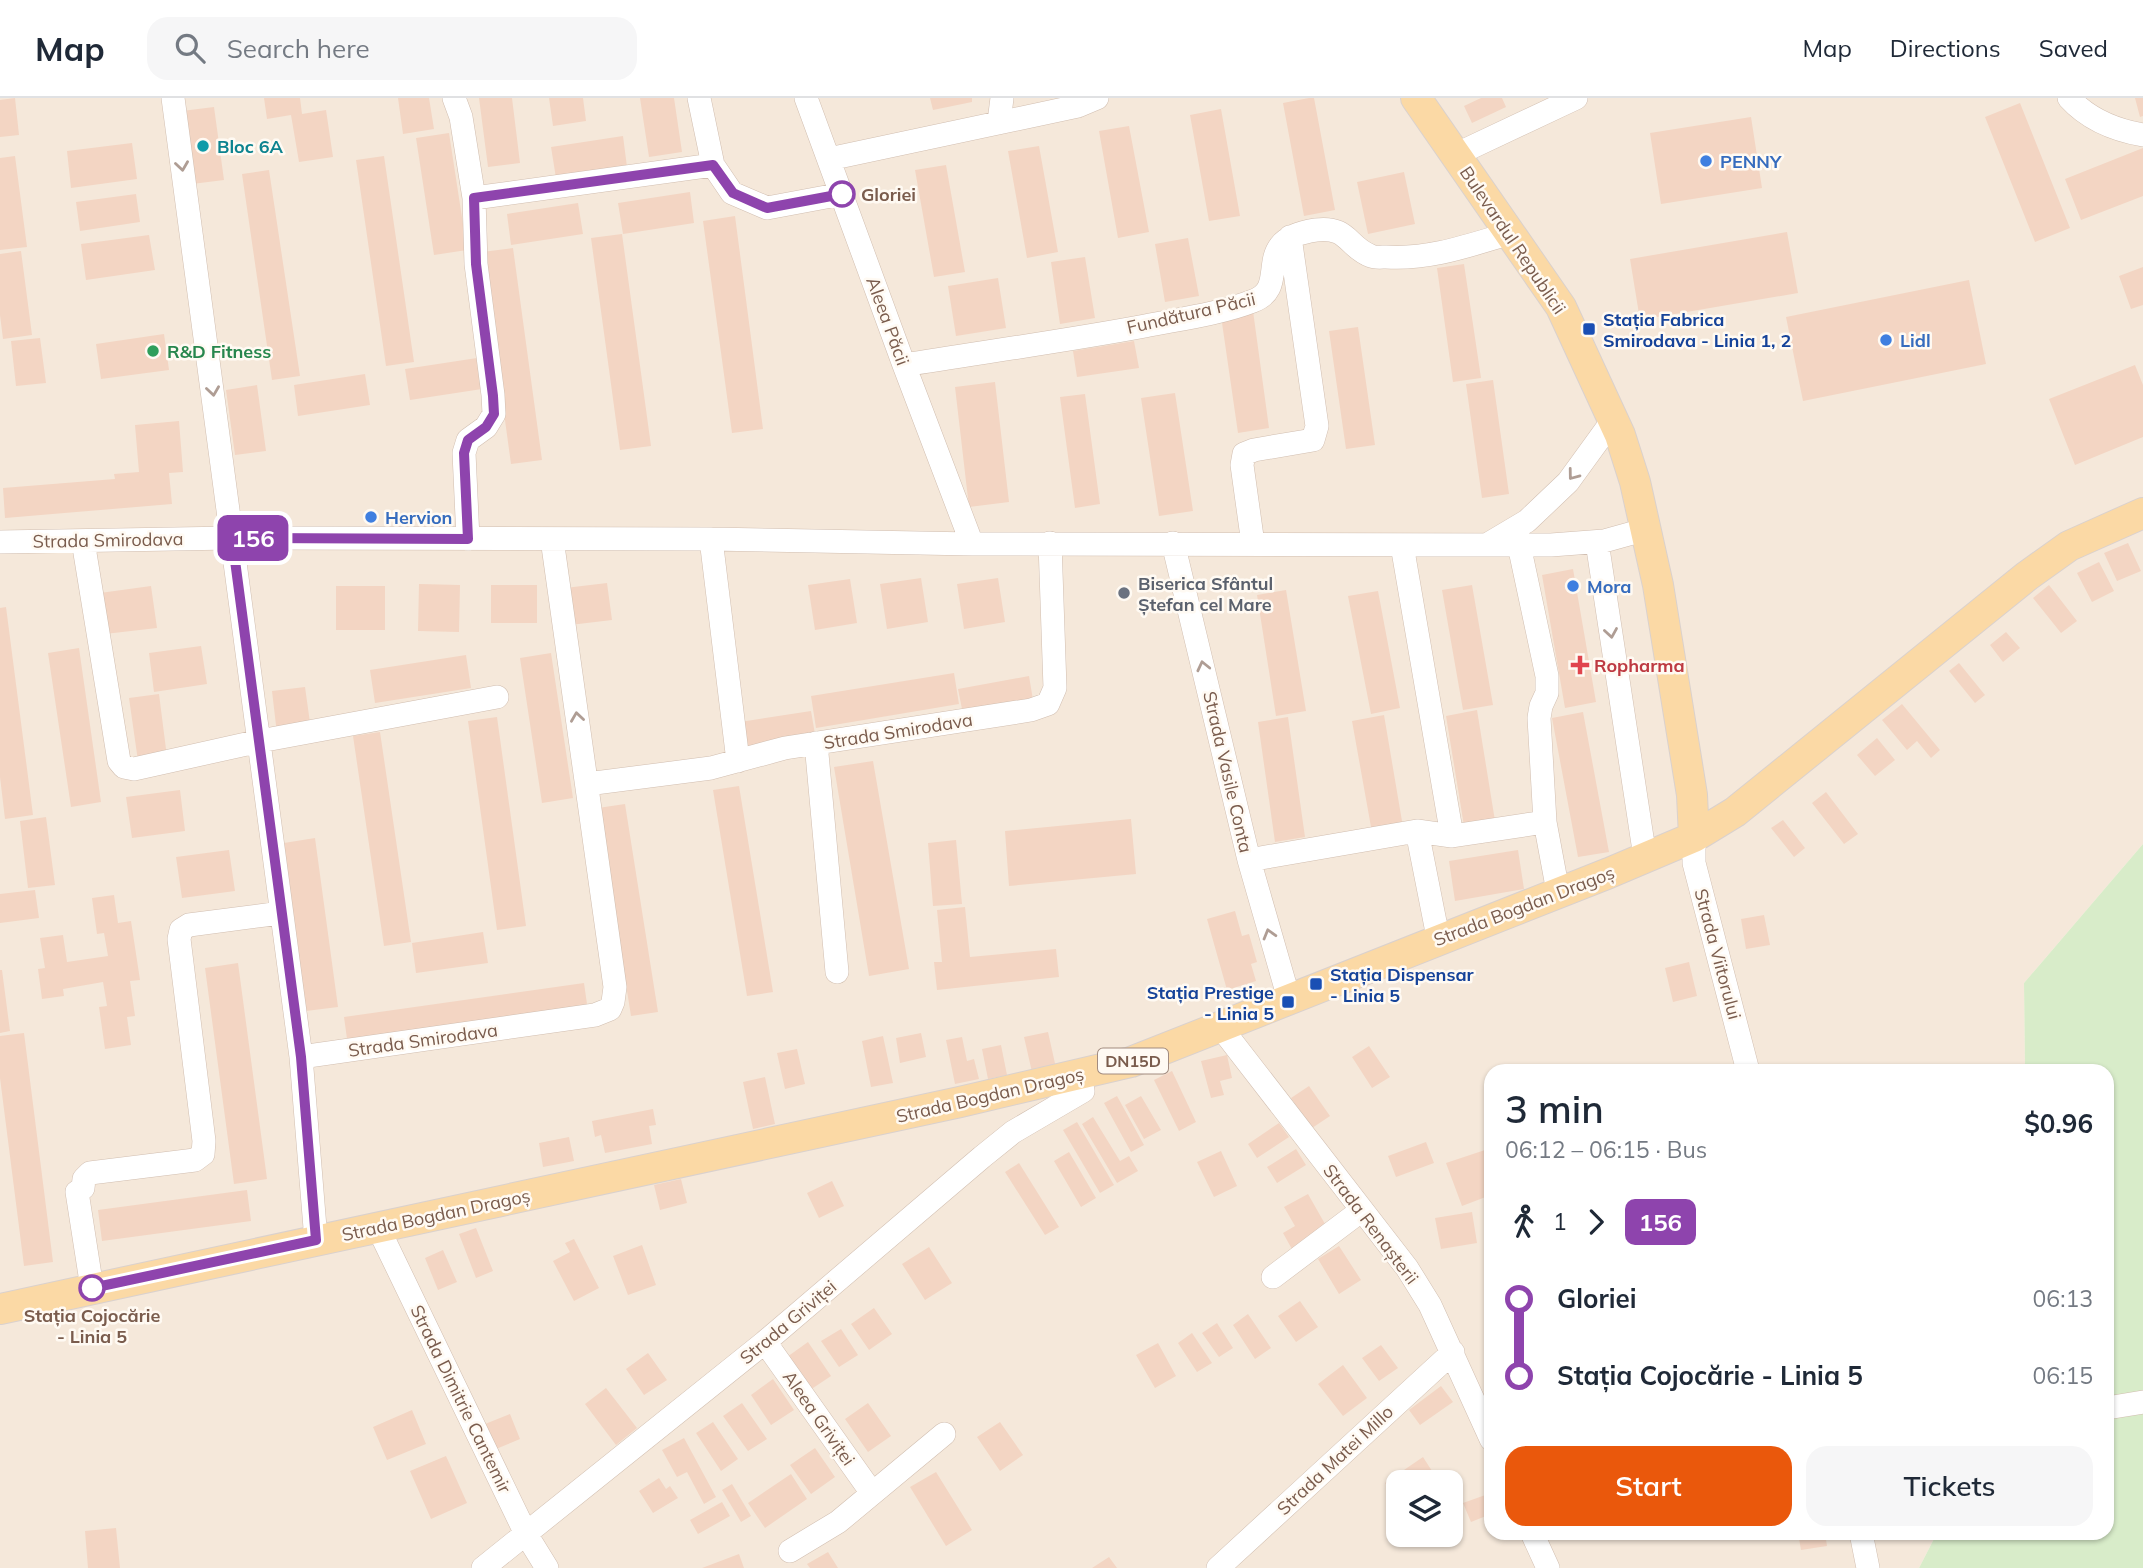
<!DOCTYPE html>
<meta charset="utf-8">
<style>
body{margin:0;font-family:Mulish,sans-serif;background:#f6f6f7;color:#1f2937;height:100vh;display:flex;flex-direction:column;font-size:26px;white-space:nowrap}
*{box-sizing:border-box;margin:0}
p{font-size:23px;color:#747a83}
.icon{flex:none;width:38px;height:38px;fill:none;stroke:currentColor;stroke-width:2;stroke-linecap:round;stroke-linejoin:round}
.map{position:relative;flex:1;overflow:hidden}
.panel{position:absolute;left:1484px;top:966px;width:630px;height:476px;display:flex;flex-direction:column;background:#fff;border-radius:21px;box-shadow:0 2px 5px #0004}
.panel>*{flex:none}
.badge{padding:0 14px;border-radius:10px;font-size:24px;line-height:46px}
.tools{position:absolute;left:1386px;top:1372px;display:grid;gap:14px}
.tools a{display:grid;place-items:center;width:77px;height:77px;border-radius:14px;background:#fff;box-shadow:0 2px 5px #0004;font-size:35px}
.map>.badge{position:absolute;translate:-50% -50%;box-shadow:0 0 0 4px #fff}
.legs{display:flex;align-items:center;gap:10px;height:77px;padding:0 21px;font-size:23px}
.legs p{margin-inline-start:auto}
.head{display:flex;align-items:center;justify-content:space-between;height:119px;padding:0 21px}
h1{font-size:38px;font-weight:600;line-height:52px}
.cta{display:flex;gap:14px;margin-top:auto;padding:14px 21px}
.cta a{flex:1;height:80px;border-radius:21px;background:#ea580c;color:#fff;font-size:28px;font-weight:600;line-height:80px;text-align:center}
.cta a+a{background:#f6f6f7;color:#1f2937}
ul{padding:0 21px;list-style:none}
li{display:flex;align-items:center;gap:24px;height:77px;font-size:26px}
li i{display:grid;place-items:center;width:10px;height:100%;margin:0 9px;background:currentColor}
li i::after{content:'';width:18px;height:18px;margin:-9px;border:5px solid;border-radius:50%;background:#fff}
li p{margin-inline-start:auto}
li:first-child i{background:linear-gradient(#0000 50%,currentColor 0)}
li:last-child i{background:linear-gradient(currentColor 50%,#0000 0)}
header{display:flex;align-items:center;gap:42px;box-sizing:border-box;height:98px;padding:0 35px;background:#fff;border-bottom:2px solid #e0e1e3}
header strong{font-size:33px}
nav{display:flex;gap:38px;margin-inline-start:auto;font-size:24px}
.search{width:490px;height:63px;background:#f6f6f7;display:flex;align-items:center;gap:18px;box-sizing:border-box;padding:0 24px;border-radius:21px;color:#747a83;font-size:26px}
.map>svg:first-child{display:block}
.residential{fill:#f5e8da;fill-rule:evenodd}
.green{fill:#d8ecc9}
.building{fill:#f3d5c3}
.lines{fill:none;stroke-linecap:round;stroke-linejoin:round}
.minor-casing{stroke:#d1beb0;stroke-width:24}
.major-casing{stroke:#dad1cd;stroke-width:32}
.minor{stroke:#fff;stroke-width:23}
.major{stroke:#fbd9a5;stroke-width:30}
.oneway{stroke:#af9d94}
.line-1-casing{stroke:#fff;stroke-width:16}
.line-1{stroke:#8e44ad;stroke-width:10}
.culture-dot{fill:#0f9aa8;stroke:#fffaf3;stroke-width:2.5}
.shop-dot{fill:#3f7fe0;stroke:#fffaf3;stroke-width:2.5}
.stop-1-dot{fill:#fff;stroke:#8e44ad;stroke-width:3.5}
.transit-dot{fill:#1a4fb4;stroke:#fffaf3;stroke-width:2.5}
.leisure-dot{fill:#2e9e5b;stroke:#fffaf3;stroke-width:2.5}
.worship-dot{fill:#6b7280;stroke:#fffaf3;stroke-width:2.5}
.health-dot{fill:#e0444e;stroke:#fffaf3;stroke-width:2.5}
.labels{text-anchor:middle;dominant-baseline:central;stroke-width:5;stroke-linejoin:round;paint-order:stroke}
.shield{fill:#fffaf3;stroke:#a28b7f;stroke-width:2}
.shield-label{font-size:16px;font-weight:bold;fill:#7a5c4d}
.culture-label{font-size:18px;font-weight:bold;fill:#0d838f;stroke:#fffaf3;text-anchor:start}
.shop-label{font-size:18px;font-weight:bold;fill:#366cbe;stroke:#fffaf3;text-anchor:start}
.stop-label{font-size:18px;font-weight:bold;fill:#7a5c4d;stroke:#fffaf3;text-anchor:start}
.street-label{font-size:18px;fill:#7a5c4d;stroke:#fffaf3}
.transit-label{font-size:18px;font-weight:bold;fill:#164399;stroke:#fffaf3;text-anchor:start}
.leisure-label{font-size:18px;font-weight:bold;fill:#27864d;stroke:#fffaf3;text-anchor:start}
.worship-label{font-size:18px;font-weight:bold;fill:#5b616d;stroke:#fffaf3;text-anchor:start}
.health-label{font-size:18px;font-weight:bold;fill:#be3a42;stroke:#fffaf3;text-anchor:start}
</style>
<header>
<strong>Map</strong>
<div class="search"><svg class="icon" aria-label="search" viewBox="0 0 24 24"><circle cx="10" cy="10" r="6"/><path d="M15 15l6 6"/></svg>Search here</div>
<nav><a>Map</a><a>Directions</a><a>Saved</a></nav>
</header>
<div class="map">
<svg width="2143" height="1470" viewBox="0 0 2143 1470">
<rect width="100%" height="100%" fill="#fdf6ec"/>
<!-- residential -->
<path class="residential" d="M0,0H2143V746L2024,885L2025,973H1491V1435H1937L1919,1470H0ZM1398,1384H1451V1437H1398Z"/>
<!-- green -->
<path class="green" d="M2143,746V1470H1919L1937,1435H2107V973H2025L2024,885Z"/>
<!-- building -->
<path class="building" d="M15,0L19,37L0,39V2Z
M264,0H300L302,16L326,12L333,59L299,64L291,17L267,21Z
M398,0H429L434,31L403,36Z
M479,0H512L520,65L488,69Z
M549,0H583L586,23L553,28Z
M640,0H674L682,54L649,59Z
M930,0H972V4L933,12Z
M1309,0H1314L1335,112L1304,118L1283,5Z
M1481,0H1502L1506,9L1472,25L1464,8Z
M2135,0H2143V18L2140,19Z
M2020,5L2070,130L2035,144L1985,19Z
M214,9L224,82L192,86L182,13Z
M1221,11L1240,118L1209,123L1190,17Z
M1751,19L1762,90L1661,106L1650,35Z
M1129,28L1149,134L1118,140L1099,33Z
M449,35L467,152L434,157L416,40Z
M623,38L627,69L556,80L551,49Z
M132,45L137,81L71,90L67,53Z
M1039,48L1058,154L1027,160L1008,53Z
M2143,50V98L2081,122L2065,81Z
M15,58L27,149L0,152V60Z
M384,58L414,264L386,268L356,62Z
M946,67L965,174L934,179L915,72Z
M269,72L300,278L272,282L242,76Z
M1404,74L1415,126L1368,136L1357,84Z
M690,94L694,125L623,136L618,105Z
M136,96L140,124L80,133L76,104Z
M578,105L583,136L511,147L507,116Z
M735,118L763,331L732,335L703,123Z
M1787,134L1798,195L1640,222L1630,161Z
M622,136L651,348L620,352L591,140Z
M149,137L155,172L86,182L81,146Z
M1188,140L1199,198L1165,204L1155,146Z
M513,150L542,362L511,366L482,154Z
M21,153L32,237L3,241L0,217V156Z
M1085,159L1095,220L1060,226L1051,164Z
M1464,166L1481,280L1453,284L1437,170Z
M2143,169V207L2131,211L2119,178Z
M998,180L1006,230L956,238L948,188Z
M1969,182L1986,266L1803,303L1786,219Z
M1253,213L1269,330L1238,335L1221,218Z
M1358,229L1375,347L1346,351L1329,233Z
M164,236L169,272L101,281L96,246Z
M40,240L46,285L16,288L11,243Z
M1134,243L1139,270L1077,279L1073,253Z
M477,260L482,291L410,302L405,271Z
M2135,267L2143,287V339L2075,367L2049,301Z
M365,276L370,307L298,318L294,287Z
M1493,282L1509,396L1482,400L1466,286Z
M995,284L1009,404L969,409L955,289Z
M257,287L266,353L235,357L226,292Z
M1175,295L1193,413L1159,418L1141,300Z
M1085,296L1100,406L1075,410L1060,299Z
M179,323L183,374L169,375L172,406L5,420L3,390L115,381L114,376L139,374L135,327Z
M2128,445L2141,473L2117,483L2104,455Z
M2099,464L2114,493L2092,504L2077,475Z
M1573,471L1596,604L1565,610L1542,477Z
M921,480L928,524L887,531L880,486Z
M998,480L1005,524L964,531L957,486Z
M850,481L857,525L815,532L808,487Z
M607,485L612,522L570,527L565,490Z
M419,486L460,487L459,534L418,533Z
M491,487H537V525H491Z
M1472,487L1493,607L1463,612L1442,492Z
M2049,487L2077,523L2061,535L2033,500Z
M151,488L157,530L105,536L100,495Z
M336,488H385V532H336Z
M1286,492L1306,613L1276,618L1257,497Z
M1378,493L1400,610L1371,616L1348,498Z
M6,509L33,717L5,721L0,679V510Z
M2006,534L2020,550L2003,564L1990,547Z
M201,548L207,586L154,594L149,555Z
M79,550L101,704L71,709L48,555Z
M551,555L573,700L542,705L520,560Z
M466,557L471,590L375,605L370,572Z
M1959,565L1985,597L1975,605L1949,573Z
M954,575L959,606L816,630L811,598Z
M1029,578L1034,608L964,621L958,591Z
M305,589L311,632L277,636L272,593Z
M159,596L167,659L138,663L129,600Z
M1902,606L1940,652L1931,660L1917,643L1907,652L1882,622Z
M1477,612L1496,729L1465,734L1446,618Z
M811,613L816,642L744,653L740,624Z
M1583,614L1609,754L1578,759L1552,620Z
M1384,617L1404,735L1373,740L1352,623Z
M497,619L526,828L497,832L468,623Z
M1288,619L1305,739L1275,744L1258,624Z
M380,634L411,844L384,848L353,638Z
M1877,640L1895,662L1875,678L1857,657Z
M873,663L909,871L869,878L834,669Z
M739,688L773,894L747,898L713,692Z
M180,692L185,733L132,740L126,699Z
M1826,694L1858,736L1844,746L1812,705Z
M625,706L658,914L631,918L598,710Z
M46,719L55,787L28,790L20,723Z
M1131,721L1136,776L1009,788L1005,733Z
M1783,722L1805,750L1794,759L1771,730Z
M315,740L338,909L306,913L284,745Z
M956,742L962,806L933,808L928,745Z
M229,752L235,793L182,800L176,759Z
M1518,752L1524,791L1455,803L1449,763Z
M35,792L39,820L0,825V796Z
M114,797L118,825L131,823L140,882L130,883L135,918L127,919L131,947L105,951L99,909L107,908L103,884L63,891L64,898L42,901L38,871L45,870L40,840L63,837L67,864L108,858L104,835L97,836L92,800Z
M965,809L970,859L1056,851L1059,879L937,892L934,864H942L937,812Z
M1235,813L1242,838L1249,836L1257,864L1251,866L1256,883L1227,892L1207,821Z
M1764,817L1770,847L1746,851L1741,821Z
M483,834L488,865L416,875L412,845Z
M1689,864L1697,898L1673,904L1665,870Z
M238,865L267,1081L234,1086L205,870Z
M0,872H2L10,933L0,935Z
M584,885L588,913L348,948L344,919Z
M1048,934L1056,970L1032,974L1024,939Z
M24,935L53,1164L24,1168L0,980V938Z
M921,935L926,959L900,965L896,940Z
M883,938L893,985L871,989L862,943Z
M962,939L967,963L974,961L979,981L955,986L946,942Z
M1001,947L1007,977L988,981L982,951Z
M1369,948L1390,979L1372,990L1352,959Z
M797,951L805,986L785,991L777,955Z
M1227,957L1232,980L1220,983L1224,997L1211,1000L1201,963Z
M1172,973L1196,1024L1179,1033L1154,982Z
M765,979L775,1026L753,1031L743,984Z
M1309,988L1330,1018L1312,1030L1291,1000Z
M1117,998L1144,1047L1131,1054L1104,1005Z
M1141,998L1161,1032L1144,1041L1125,1007Z
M653,1011L656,1027L649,1028L652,1046L605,1055L601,1037L595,1039L592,1023Z
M1093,1019L1120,1063L1129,1058L1138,1073L1117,1085L1082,1026Z
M1077,1024L1114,1087L1100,1095L1063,1032Z
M1279,1025L1289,1039L1257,1060L1248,1046Z
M569,1039L574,1063L543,1069L539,1045Z
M1426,1044L1434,1065L1396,1079L1388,1058Z
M1296,1051L1306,1067L1277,1085L1267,1069Z
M1488,1051L1491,1060V1097L1462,1108L1446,1065Z
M1221,1053L1237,1088L1214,1099L1197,1064Z
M1069,1054L1096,1100L1081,1109L1054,1063Z
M1019,1065L1059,1129L1045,1137L1005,1074Z
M681,1081L687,1105L660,1112L654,1087Z
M832,1083L844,1108L819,1120L807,1095Z
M247,1092L251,1123L102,1143L98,1112Z
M1308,1096L1329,1133L1293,1153L1283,1135L1295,1128L1284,1109Z
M1472,1114L1477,1145L1441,1151L1435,1120Z
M476,1130L493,1173L476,1180L459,1136Z
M574,1141L599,1190L574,1203L553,1163L570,1154L565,1145Z
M642,1147L656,1187L628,1197L613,1158Z
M1339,1148L1361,1182L1339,1196L1318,1161Z
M929,1149L952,1185L925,1202L902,1166Z
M443,1152L457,1184L438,1192L425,1160Z
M1300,1203L1318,1229L1296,1244L1278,1218Z
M874,1210L892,1236L869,1252L851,1226Z
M1248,1216L1271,1250L1255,1261L1233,1227Z
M1217,1225L1233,1250L1219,1259L1202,1235Z
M841,1231L858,1257L839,1269L821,1243Z
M1192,1235L1212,1265L1197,1274L1178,1245Z
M808,1244L831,1278L810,1292L787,1259Z
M1158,1245L1176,1278L1155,1290L1136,1257Z
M1381,1247L1398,1270L1379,1283L1362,1260Z
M648,1255L667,1282L644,1297L626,1271Z
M1343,1267L1367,1300L1343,1318L1318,1286Z
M773,1281L794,1312L771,1327L751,1297Z
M1441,1288L1453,1304L1420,1327L1409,1312Z
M606,1290L637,1330L616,1347L585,1306Z
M742,1305L767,1341L748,1353L723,1318Z
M868,1305L891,1338L868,1354L845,1321Z
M412,1312L426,1346L387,1362L373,1329Z
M510,1316L520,1341L496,1351L485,1326Z
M713,1324L738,1361L721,1373L696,1335Z
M1000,1324L1023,1357L1000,1373L977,1339Z
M684,1340L716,1399L704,1406L687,1374L677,1379L662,1352Z
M815,1350L835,1379L811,1396L790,1367Z
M446,1358L467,1405L431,1421L410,1373Z
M1423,1359L1439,1384H1398V1405L1385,1385Z
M936,1374L972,1432L946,1448L910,1389Z
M791,1376L807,1401L765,1430L748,1405Z
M659,1380L666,1391L670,1388L678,1400L653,1415L639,1393Z
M732,1386L751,1418L741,1424L722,1392Z
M1491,1395V1416L1471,1424L1463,1405Z
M722,1404L730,1418L698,1436L690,1422Z
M116,1430L120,1470H88L85,1433Z
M1798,1435H1825L1827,1448L1801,1452Z
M828,1454L838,1470H810L807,1466Z
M739,1456L744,1470H702Z
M1109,1459L1117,1470H1092Z"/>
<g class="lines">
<!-- minor casing -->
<g class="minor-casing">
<path id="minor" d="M173,0L301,959L316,1142
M454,0L461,19L474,100L476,166L493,297L494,316L486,329L468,342L464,355L468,441
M699,0L713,67L732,95L767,110L842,96
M806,0L904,267L972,446
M2069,0C2089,22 2114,32 2143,37
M999,24L1002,0
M1455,57L1576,0
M829,61L1078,8L1097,0
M474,100L713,67
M904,267C984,254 1065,243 1145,228C1180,221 1219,216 1253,203C1293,188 1247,142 1316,132C1349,128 1347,149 1371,158C1375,160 1382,159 1386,159C1429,162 1470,147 1511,135
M711,441L738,663
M83,443L119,663L124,669L134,671L260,643L497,599
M0,444L232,440L711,441L972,446L1551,447L1604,443L1647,431
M1597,444L1643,746L1648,758
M1173,445L1249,762L1289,901
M1490,445L1527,423L1568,384L1613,322
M1253,446L1242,367L1244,356L1254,352L1313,342L1317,328L1290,139
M1402,447L1452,738
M1519,447L1547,578V595L1541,608L1539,620L1545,724L1556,783L1561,794
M816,645L837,874
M587,686L711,670L785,650L1031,612L1048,606L1055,590L1050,445
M1417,733L1436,829L1441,840
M1694,739V765L1748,973
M1249,762L1417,733L1452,738L1545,724
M1224,927L1229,940L1407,1170L1430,1207L1491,1341
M301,959L595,917L610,911L613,904L615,889L552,441
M381,1130L384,1142L526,1436L547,1470
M1273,1179L1362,1112
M92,1190L77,1094L83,1090L84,1081L90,1075L195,1062L203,1056L204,1043L179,841L181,832L189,827L281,815
M765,1244L872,1395
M2107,1310L2143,1304
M1532,1435L1548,1470
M1861,1435L1868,1470
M790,1453L838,1424L944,1336
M483,1470L765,1244L982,1059L1013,1034L1083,993L1080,977
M1218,1470L1453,1254"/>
</g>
<!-- major casing -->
<g class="major-casing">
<path id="major" d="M1416,0L1561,209L1620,337L1635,384L1658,487L1692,697L1694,739
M0,1211L960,1004L1131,964L1609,775L1694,739L1735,714L2027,478L2069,448L2143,415"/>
</g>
<!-- minor -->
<use href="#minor" class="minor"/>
<!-- major -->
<use href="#major" class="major"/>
</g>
<!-- one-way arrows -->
<defs><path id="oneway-chevron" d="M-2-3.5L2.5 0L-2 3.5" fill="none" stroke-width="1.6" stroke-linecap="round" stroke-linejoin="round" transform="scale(1.75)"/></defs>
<g class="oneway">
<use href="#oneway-chevron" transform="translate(182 68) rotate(82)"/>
<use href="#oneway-chevron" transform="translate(213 293) rotate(82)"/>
<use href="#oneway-chevron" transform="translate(1573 377) rotate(127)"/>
<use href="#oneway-chevron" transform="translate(1611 535) rotate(81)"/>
<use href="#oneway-chevron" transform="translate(1203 568) rotate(-103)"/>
<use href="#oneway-chevron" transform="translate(577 619) rotate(-98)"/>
<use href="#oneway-chevron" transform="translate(1269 836) rotate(-106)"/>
</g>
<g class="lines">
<!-- line-1 casing -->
<g class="line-1-casing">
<path id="line-1" d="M92,1190L316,1142L301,959L232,440L468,441L464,355L468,342L486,329L494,316L493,298L476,166L474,100L713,67L733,95L767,110L842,96"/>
</g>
<!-- line-1 -->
<use href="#line-1" class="line-1"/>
</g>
<!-- markers -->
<circle class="culture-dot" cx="203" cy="48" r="7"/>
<g class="shop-dot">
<circle cx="1706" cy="63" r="7"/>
<circle cx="1886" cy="242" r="7"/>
<circle cx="371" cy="419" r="7"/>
<circle cx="1573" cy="488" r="7"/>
</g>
<g class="stop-1-dot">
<circle cx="842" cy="96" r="12"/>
<circle cx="92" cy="1190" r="12"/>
</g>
<g class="transit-dot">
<rect x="1582" y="224" width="14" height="14" rx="3.5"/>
<rect x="1309" y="879" width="14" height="14" rx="3.5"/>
<rect x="1281" y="897" width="14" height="14" rx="3.5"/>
</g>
<circle class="leisure-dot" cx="153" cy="253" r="7"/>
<circle class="worship-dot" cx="1124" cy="495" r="7"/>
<path class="health-dot" d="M1576.5 556.5h7v7h7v7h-7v7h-7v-7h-7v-7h7z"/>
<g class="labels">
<!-- shield labels -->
<rect class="shield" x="1098" y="950.5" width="70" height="25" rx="5"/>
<g class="shield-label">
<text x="1133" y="963">DN15D</text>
</g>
<!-- culture labels -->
<g class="culture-label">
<text x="217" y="48">Bloc 6A</text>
</g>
<!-- shop labels -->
<g class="shop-label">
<text x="1720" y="63">PENNY</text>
<text x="1900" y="242">Lidl</text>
<text x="385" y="419">Hervion</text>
<text x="1587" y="488">Mora</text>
</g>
<!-- stop labels -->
<g class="stop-label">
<text x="861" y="96">Gloriei</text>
<text x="92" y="1217" text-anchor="middle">Stația Cojocărie<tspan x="92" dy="21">- Linia 5</tspan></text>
</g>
<!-- street labels -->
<g class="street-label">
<text transform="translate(1513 142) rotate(56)">Bulevardul Republicii</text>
<text transform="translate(1191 215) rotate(-13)">Fundătura Păcii</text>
<text transform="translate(888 223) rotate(70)">Aleea Păcii</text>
<text transform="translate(108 442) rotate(-1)">Strada Smirodava</text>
<text transform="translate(898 633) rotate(-9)">Strada Smirodava</text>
<text transform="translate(1228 674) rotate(77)">Strada Vasile Conta</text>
<text transform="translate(1524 808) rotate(-21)">Strada Bogdan Dragoș</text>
<text transform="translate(1718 856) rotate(75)">Strada Viitorului</text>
<text transform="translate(423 942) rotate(-8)">Strada Smirodava</text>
<text transform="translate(990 997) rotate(-13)">Strada Bogdan Dragoș</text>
<text transform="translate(436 1117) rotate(-12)">Strada Bogdan Dragoș</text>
<text transform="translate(1371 1126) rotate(53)">Strada Renașterii</text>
<text transform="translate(788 1224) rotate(-40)">Strada Griviței</text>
<text transform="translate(461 1301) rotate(64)">Strada Dimitrie Cantemir</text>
<text transform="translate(819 1320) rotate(55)">Aleea Griviței</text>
<text transform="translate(1335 1362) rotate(-43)">Strada Matei Millo</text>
</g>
<!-- transit labels -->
<g class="transit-label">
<text x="1603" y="221">Stația Fabrica<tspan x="1603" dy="21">Smirodava - Linia 1, 2</tspan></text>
<text x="1330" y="876">Stația Dispensar<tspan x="1330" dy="21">- Linia 5</tspan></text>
<text x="1274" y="894" text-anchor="end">Stația Prestige<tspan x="1274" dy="21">- Linia 5</tspan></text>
</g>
<!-- leisure labels -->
<g class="leisure-label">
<text x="167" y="253">R&amp;D Fitness</text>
</g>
<!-- worship labels -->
<g class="worship-label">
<text x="1138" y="485">Biserica Sfântul<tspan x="1138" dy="21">Ștefan cel Mare</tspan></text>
</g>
<!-- health labels -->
<g class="health-label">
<text x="1594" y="567">Ropharma</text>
</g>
</g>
</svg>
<div class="tools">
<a><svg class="icon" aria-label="layers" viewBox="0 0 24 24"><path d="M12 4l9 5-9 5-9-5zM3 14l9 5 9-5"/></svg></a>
</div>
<b class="badge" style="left:253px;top:440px;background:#8e44ad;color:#fff">156</b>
<section class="panel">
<div class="head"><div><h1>3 min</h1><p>06:12 – 06:15 · Bus</p></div><b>$0.96</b></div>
<div class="legs"><svg class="icon" aria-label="walk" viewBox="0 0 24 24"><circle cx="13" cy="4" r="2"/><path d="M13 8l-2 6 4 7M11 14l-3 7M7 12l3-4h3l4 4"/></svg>1<svg class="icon" aria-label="forward" viewBox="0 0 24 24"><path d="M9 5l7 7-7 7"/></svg><b class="badge" style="background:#8e44ad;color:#fff">156</b></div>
<ul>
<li><i style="color:#8e44ad"></i><b>Gloriei</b><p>06:13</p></li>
<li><i style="color:#8e44ad"></i><b>Stația Cojocărie - Linia 5</b><p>06:15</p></li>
</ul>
<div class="cta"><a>Start</a><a>Tickets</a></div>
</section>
</div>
